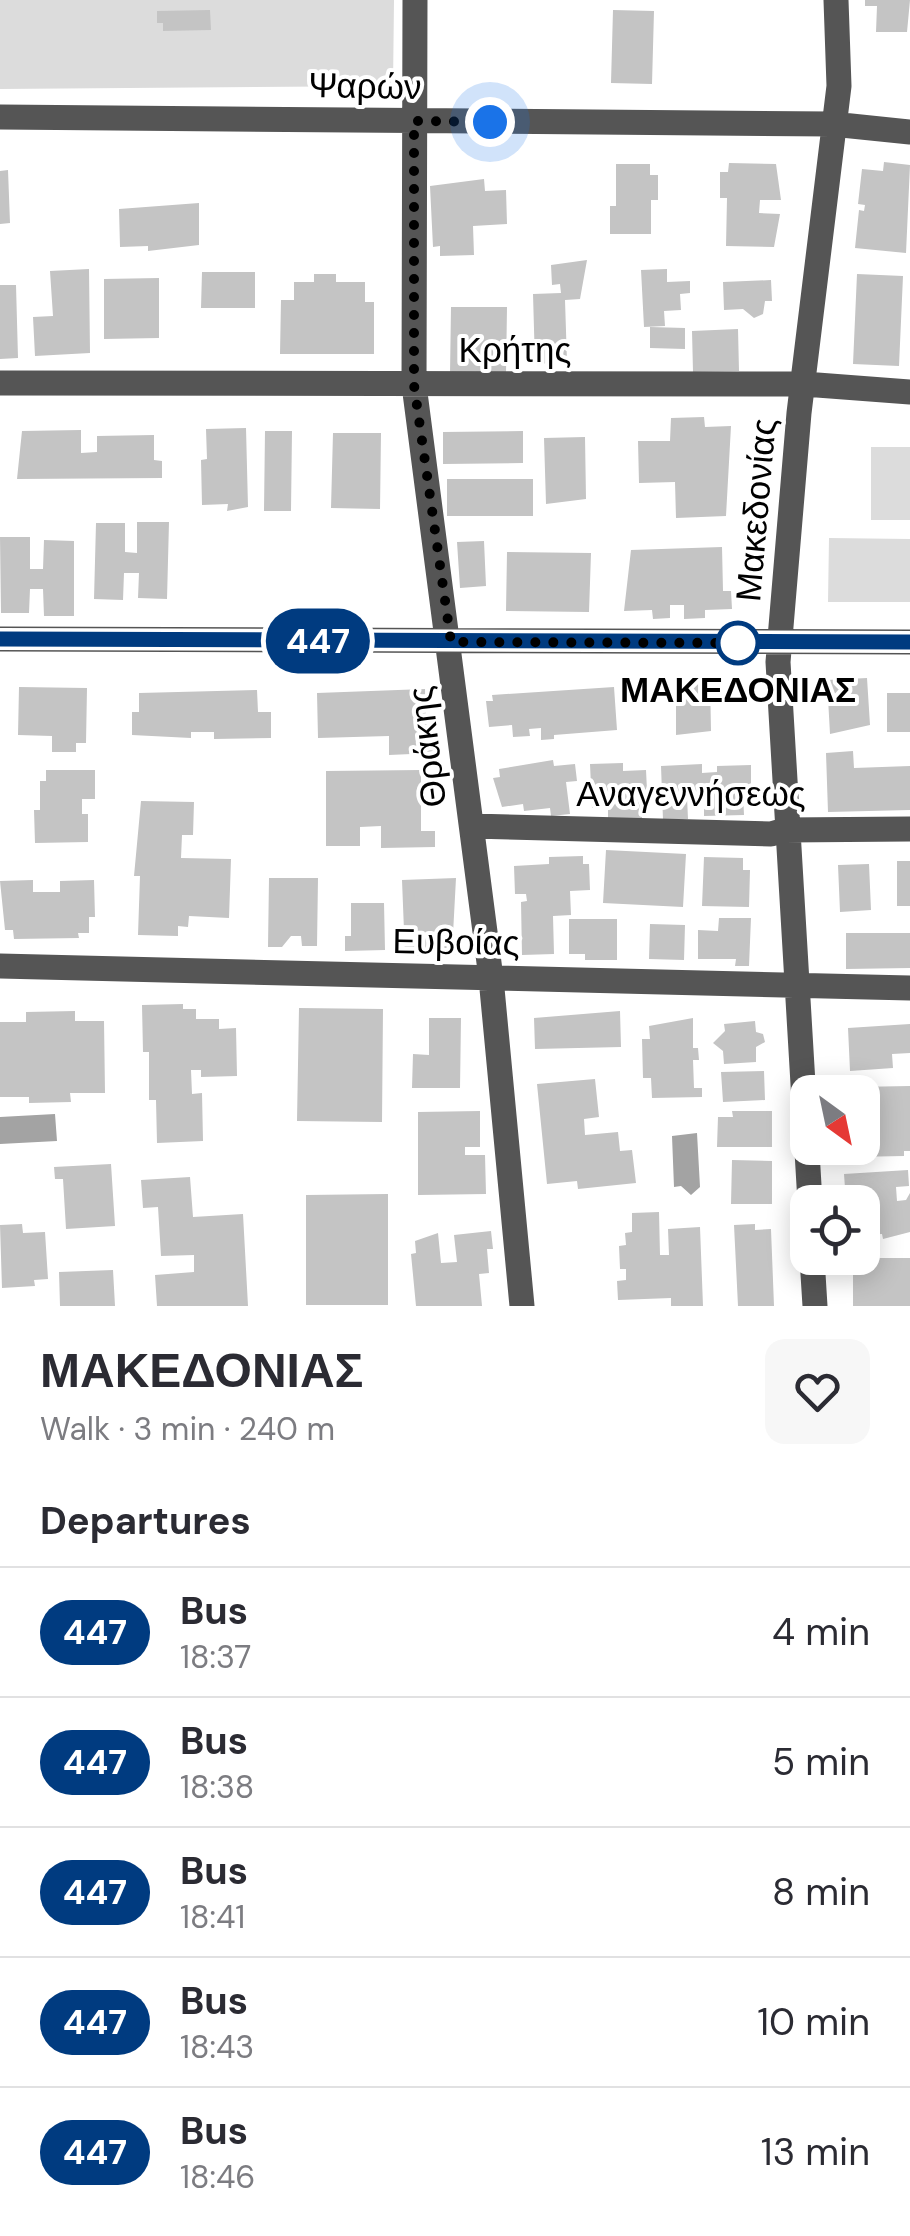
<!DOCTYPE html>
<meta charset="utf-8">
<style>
body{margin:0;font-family:"DM Sans",sans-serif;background:#f7f7f7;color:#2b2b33;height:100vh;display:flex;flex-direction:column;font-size:38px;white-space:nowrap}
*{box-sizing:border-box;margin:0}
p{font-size:32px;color:#7c7c81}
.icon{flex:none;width:55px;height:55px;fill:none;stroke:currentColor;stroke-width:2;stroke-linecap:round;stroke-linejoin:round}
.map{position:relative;height:1306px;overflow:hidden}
.details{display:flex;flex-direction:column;background:#fff;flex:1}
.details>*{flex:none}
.badge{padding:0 20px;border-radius:32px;font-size:35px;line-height:65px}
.needle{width:65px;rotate:147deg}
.controls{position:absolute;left:790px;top:1075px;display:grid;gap:20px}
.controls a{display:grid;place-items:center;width:90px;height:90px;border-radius:20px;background:#fff;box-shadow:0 5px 25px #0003;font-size:50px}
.you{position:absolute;width:50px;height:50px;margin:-25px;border:8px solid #fff;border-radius:50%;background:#1a73e8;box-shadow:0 0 0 15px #1a73e833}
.map>.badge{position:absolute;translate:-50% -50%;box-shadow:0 0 0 5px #fff}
h2{padding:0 40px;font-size:38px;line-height:90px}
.round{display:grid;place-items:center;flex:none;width:105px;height:105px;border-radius:20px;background:#f7f7f7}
.headline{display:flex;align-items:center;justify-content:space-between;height:170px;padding:0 40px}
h1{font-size:48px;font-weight:700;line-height:75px}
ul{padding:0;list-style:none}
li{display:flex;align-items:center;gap:30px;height:130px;padding:0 40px;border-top:2px solid #e1e1e2}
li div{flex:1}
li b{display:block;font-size:38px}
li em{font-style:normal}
li .badge{min-width:110px;font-weight:700;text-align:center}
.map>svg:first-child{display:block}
.green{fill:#dcdcdc}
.water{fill:#a3a3a3}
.building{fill:#c4c4c4}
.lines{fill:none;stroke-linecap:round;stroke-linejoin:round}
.path{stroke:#777;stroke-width:5;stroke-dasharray:2.5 5;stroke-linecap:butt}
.minor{stroke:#555;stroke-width:25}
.line-casing{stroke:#fff;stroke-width:22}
.line{stroke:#003b80;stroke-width:15}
.walk{stroke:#000;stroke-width:10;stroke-dasharray:0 18}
.stop-dot{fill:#fff;stroke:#003b80;stroke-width:5}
.labels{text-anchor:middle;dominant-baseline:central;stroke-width:8;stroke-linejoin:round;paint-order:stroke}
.street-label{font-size:35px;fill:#000;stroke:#fff}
.stop-label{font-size:35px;font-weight:bold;fill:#000;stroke:#fff}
</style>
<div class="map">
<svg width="910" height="1306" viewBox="0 0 910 1306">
<rect width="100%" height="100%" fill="#fff"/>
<!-- green -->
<path class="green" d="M0,0H394L393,86L0,89Z
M871,447H910V520H871Z
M829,538L910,539V602H828Z"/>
<!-- water -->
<path class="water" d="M55,1114L57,1141L0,1144V1117Z
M697,1133L700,1187L691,1195L681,1186L674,1187L672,1136Z"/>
<!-- building -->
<path class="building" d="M865,0H910L907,32H876L877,6H865Z
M210,10L211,30L163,31V23H157V11Z
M613,10L654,11L652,84L611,83Z
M884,162L910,165L906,253L855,248L859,210L864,211L865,205L858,204L862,169L883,171Z
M729,163L776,164L781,200H760L759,213L780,214L774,247L726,246L727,198H720V172H728Z
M616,164H650V175H658V200H651V234H610V206H616Z
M8,170L10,223L0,224V171Z
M484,179L485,191L506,190L507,224L473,226L474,255L440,256V246L433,247L430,186Z
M199,203V245L148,251V246L120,247L119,209Z
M587,260L580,299L565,300L567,362L535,364L533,294L561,293L560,284L552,285L551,265Z
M89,269L90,353L35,356L33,317L53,316L50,271Z
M667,269V282L690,281V293L680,294L681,310L664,311L665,326L644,327L641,270Z
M202,272H255V308H201Z
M314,274H336V282H365V302H374V354H280L281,300H294V282H314Z
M857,274L903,276L899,366L853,364Z
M159,278V338L104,339V279Z
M771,280L772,301H765L763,314L754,318L743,309L724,310L723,282Z
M0,285H16L18,358L0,359Z
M451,307H507L506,375L450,374Z
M650,327L685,328V349L650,348Z
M738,329L739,371L693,372L692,331Z
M704,417L705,427L731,426L726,516L676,518L675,482L639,483L638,441H670L671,418Z
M246,428L248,507L227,511L228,504L202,505L201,460L207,459L206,429Z
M81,430V453L97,452V436L154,435V460L162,461V478L17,479L22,431Z
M265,431H292L291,511H264Z
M523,431V463L443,464V432Z
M333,433H381L380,509L331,508Z
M585,437L586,499L546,504L544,438Z
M447,479H533V516H447Z
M137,522H169L167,599L138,598L139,573H124L123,600L94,599L96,523H125V552L137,553Z
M0,537H30V569H43L44,540L74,541V616H44L43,589H30L29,613H1Z
M484,541L486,586L460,588L457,542Z
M722,547L723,591H731L732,609L705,610V618L684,619V605H670V618L653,619L652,610L624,611L631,550Z
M507,552L591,553L589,612L506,611Z
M867,678L870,725L830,734L827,680Z
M710,679L711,731L676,735V680Z
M19,687L87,688L86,743H76V752H52V736L18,735Z
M614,687L617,730L554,735V739L541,740V728L529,729L530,736L513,737L512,725L489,727L486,701H493L492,695Z
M425,689L427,736L434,735V753L389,755V736L318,738L317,693Z
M257,690L258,712H271V738L214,739V732H191V738L132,735V712H139V693Z
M887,693H910V732H887Z
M853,751L854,768L910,766V810L828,812L826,753Z
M553,760L554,766L575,764L577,781L566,782L570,814L551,816L550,808L524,811L523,804L502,807L493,778L500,777L499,769Z
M623,763V771L646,770L648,811H642V818L608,819V807L592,808L590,764Z
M702,764V773L717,772V766L751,765V793H743L744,815L704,816V796L687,797L688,819L663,820L661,766Z
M46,770H95V799H82V814H88V842L35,843L34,810H40V781H46Z
M421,770V831H435V847L381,848V826L360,827V846H326V771Z
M141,801L194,802L193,835H182L181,858L231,859L229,918L189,916L188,927L178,926V936L138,935L140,876H134Z
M606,850L686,854L683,907L603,903Z
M583,856V864H589L590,890L570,891L571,915L553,916L554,954L522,955L521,902L527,901L526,894H515L514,866L549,864V857Z
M704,857L743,858V870H750L749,907L702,906Z
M897,861H910V906H897Z
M869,864L871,910L840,912L838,865Z
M269,878H318L317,946H302L301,936H291L282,947H268Z
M456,878L453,934H461L462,954L405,956L402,880Z
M33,880V892H60V881L94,880L95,917H89V933H78L79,938L14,939L13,930H5L0,881Z
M351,903H384L385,950L345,951V936H351Z
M719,918H751L749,966H735L736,959H698V930L718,931Z
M569,919H617V960H585V954H569Z
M650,924L685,925L684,960L649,959Z
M846,933H910V968L846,969Z
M183,1004V1009H196V1019H219V1029L236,1028L237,1076L201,1077V1070H191L192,1094L202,1093L203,1141L157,1143L156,1100H149V1052H143L142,1005Z
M299,1008L383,1009L382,1122L297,1121Z
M75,1011V1021H104L105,1093H70L71,1102L29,1103V1097H0V1022H26V1012Z
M620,1011L621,1047L535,1049L534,1018Z
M429,1018H461L460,1088H412L413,1054L429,1055Z
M693,1018V1048H698L699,1060H693L694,1088H702V1097L652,1098L651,1078H643L642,1039H650L649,1026Z
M755,1021L756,1032L763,1034L765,1042L756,1047V1062L724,1064L723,1051L713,1043L725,1031L724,1024Z
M910,1024V1053L892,1054L893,1068L850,1071L848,1028Z
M764,1071L765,1100L723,1102L721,1072Z
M595,1079L599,1117L584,1119L585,1135L618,1132L620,1151L632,1150L636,1183L578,1189L577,1181L547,1184L537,1084Z
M910,1086V1151H904V1156L852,1157L853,1148H862V1092H856V1087Z
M480,1111V1147H465V1155H485L486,1194L418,1195V1112Z
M732,1111H772V1147H717L718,1117H733Z
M732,1160L772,1161V1204H731Z
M111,1164L115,1226L66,1229L63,1179H55L54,1167Z
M908,1170L909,1186L896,1187L897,1201L906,1200L910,1193V1232L883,1239L882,1234L862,1235V1202H846L844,1174Z
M190,1177L193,1217L243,1214L248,1306H157L155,1275L194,1272V1255L161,1256L158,1207L143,1208L141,1180Z
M388,1194V1305H306V1195Z
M659,1212L660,1255H669L668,1229L700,1227L703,1306H671V1298L618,1300L617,1281L626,1280V1269H620L619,1246L626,1245L625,1233L632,1232V1213Z
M22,1224L23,1233L45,1232L48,1279L34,1280L35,1286L2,1288L0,1225Z
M755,1224V1230L771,1229L774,1306H738L734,1225Z
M491,1231L493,1249H487L489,1273L479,1274L482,1306H416L411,1254L416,1253L415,1241L438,1233L441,1263L457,1262L454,1235Z
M853,1258H910V1306H853Z
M113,1270L115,1306H60L59,1272Z"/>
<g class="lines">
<!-- path -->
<path class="path" d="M794,1219L795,1243"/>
<!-- minor -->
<path class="minor" d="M415,0L414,385L491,978L522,1306
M0,117L832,124L910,132
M0,383L804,384L910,392
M0,639L910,642
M472,826L771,834L785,830L910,829
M0,966L910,988
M810,1202L778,662L799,413L839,86L836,0
M812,1258L815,1306"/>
</g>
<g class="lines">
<!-- line casing -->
<g class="line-casing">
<path id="line" d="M0,639L910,642"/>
</g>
<!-- line -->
<use href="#line" class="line"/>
<!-- walk -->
<path class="walk" d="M490,122L414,121V385L451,642L738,643"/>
</g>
<!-- markers -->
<circle class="stop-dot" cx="738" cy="643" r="20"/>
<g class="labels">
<!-- street labels -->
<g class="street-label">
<text transform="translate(365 86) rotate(1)">Ψαρών</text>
<text x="515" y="350">Κρήτης</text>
<text transform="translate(756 510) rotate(-85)">Μακεδονίας</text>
<text transform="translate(427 747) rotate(-97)">Θράκης</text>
<text x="691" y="794">Αναγεννήσεως</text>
<text transform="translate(456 942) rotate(1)">Ευβοίας</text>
</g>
<!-- stop labels -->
<g class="stop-label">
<text x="738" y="690">ΜΑΚΕΔΟΝΙΑΣ</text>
</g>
</g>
</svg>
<div class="controls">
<a><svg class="needle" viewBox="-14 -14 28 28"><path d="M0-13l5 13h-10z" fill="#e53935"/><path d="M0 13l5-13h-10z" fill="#7c7c81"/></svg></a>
<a><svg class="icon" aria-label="locate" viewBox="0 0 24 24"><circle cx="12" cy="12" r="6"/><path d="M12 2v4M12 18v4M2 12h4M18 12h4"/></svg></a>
</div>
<div class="you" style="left:490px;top:122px"></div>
<b class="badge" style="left:318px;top:641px;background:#003b80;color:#fff">447</b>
</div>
<section class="details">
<div class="headline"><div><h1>ΜΑΚΕΔΟΝΙΑΣ</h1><p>Walk · 3 min · 240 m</p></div><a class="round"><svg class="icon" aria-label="heart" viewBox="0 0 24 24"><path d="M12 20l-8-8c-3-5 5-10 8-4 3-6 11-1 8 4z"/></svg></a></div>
<h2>Departures</h2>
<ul>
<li><span class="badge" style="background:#003b80;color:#fff">447</span><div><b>Bus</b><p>18:37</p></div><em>4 min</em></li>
<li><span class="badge" style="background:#003b80;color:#fff">447</span><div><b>Bus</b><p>18:38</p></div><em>5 min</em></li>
<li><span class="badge" style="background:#003b80;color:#fff">447</span><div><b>Bus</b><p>18:41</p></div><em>8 min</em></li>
<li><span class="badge" style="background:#003b80;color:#fff">447</span><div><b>Bus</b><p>18:43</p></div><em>10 min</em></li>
<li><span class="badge" style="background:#003b80;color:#fff">447</span><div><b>Bus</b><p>18:46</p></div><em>13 min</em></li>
</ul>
</section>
